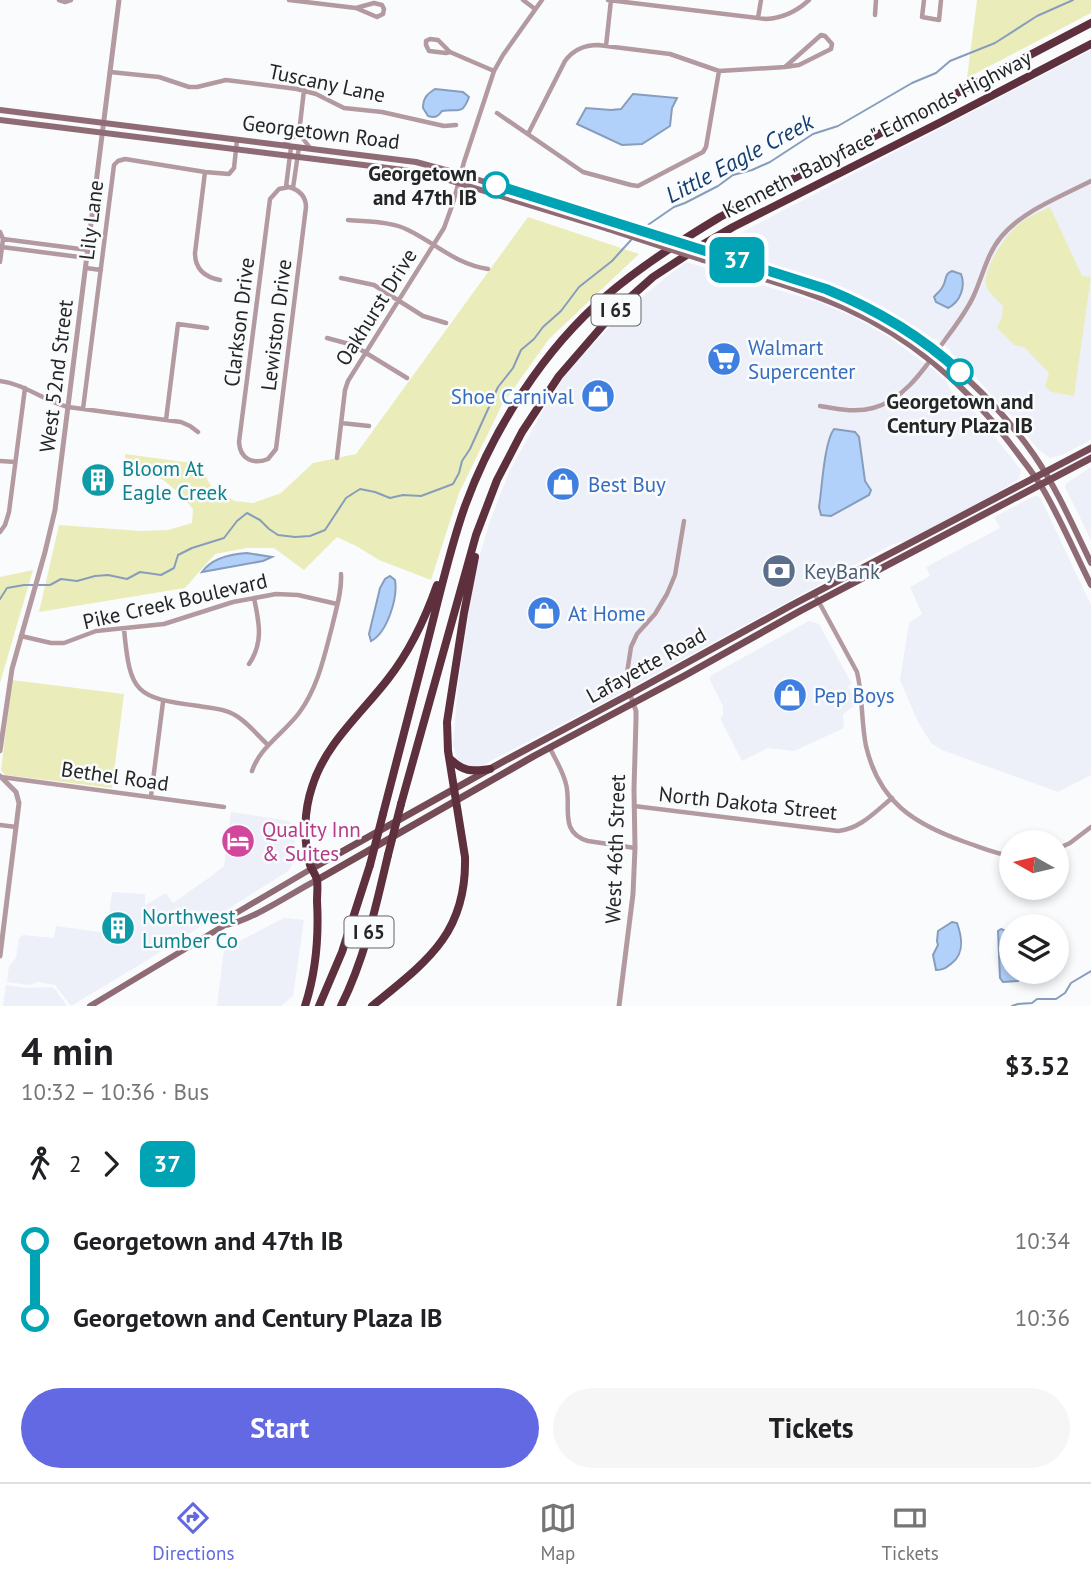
<!DOCTYPE html>
<meta charset="utf-8">
<style>
body{margin:0;font-family:"PT Sans",sans-serif;background:#f6f6f6;color:#202124;height:100vh;display:flex;flex-direction:column;font-size:26px;white-space:nowrap}
*{box-sizing:border-box;margin:0}
p{font-size:23px;color:#757577}
.icon{flex:none;width:38px;height:38px;fill:none;stroke:currentColor;stroke-width:2;stroke-linecap:round;stroke-linejoin:round}
.map{position:relative;height:1006px;overflow:hidden}
.drawer{display:flex;flex-direction:column;background:#fff;flex:1}
.drawer>*{flex:none}
.badge{padding:0 14px;border-radius:10px;font-size:24px;line-height:46px}
.needle{width:46px;rotate:278deg}
.buttons{position:absolute;left:999px;top:830px;display:grid;gap:14px}
.buttons a{display:grid;place-items:center;width:70px;height:70px;border-radius:50%;background:#fff;box-shadow:0 4px 10px #0003;font-size:35px}
.map>.badge{position:absolute;translate:-50% -50%;box-shadow:0 0 0 4px #fff}
.legs{display:flex;align-items:center;gap:10px;height:77px;padding:0 21px;font-size:23px}
.legs p{margin-inline-start:auto}
.overview{display:flex;align-items:center;justify-content:space-between;height:119px;padding:0 21px}
h1{font-size:38px;font-weight:600;line-height:52px}
.button{display:flex;gap:14px;margin-top:auto;padding:14px 21px}
.button a{flex:1;height:80px;border-radius:42px;background:#6269e2;color:#fff;font-size:28px;font-weight:600;line-height:80px;text-align:center}
.button a+a{background:#f6f6f6;color:#202124}
ul{padding:0 21px;list-style:none}
li{display:flex;align-items:center;gap:24px;height:77px;font-size:26px}
li i{display:grid;place-items:center;width:10px;height:100%;margin:0 9px;background:currentColor}
li i::after{content:'';width:18px;height:18px;margin:-9px;border:5px solid;border-radius:50%;background:#fff}
li p{margin-inline-start:auto}
li:first-child i{background:linear-gradient(#0000 50%,currentColor 0)}
li:last-child i{background:linear-gradient(currentColor 50%,#0000 0)}
.tab-bar{display:flex;justify-content:space-around;align-items:center;height:98px;border-top:2px solid #e0e0e0;background:#fff;font-size:19px;color:#757577}
.tab-bar a{display:grid;justify-items:center;gap:4px}
.tab-bar .current{color:#6269e2}
.map>svg:first-child{display:block}
.built{fill:#edf0f9}
.green{fill:#eaedba}
.water{fill:#b1d1fb;stroke:#879dbb;stroke-width:2}
.lines{fill:none;stroke-linecap:round;stroke-linejoin:round}
.stream{stroke:#879dbb;stroke-width:2}
.minor{stroke:#b39aa0;stroke-width:4.5}
.tertiary{stroke:#b39aa0;stroke-width:5}
.secondary{stroke:#8f6c75;stroke-width:6}
.primary{stroke:#754b56;stroke-width:7}
.motorway{stroke:#5e303d;stroke-width:8}
.secondary-bridge{stroke:#8f6c75;stroke-width:6}
.motorway-bridge{stroke:#5e303d;stroke-width:8}
.line-1-casing{stroke:#fff;stroke-width:16}
.line-1{stroke:#00a3b4;stroke-width:10}
.stop-1-dot{fill:#fff;stroke:#00a3b4;stroke-width:3.5}
.labels{text-anchor:middle;dominant-baseline:central;stroke-width:5;stroke-linejoin:round;paint-order:stroke}
.shield{fill:#fafbfd;stroke:#646566;stroke-width:2}
.shield-label{font-size:19px;font-weight:bold;fill:#242525}
.street-label{font-size:21px;fill:#242525;stroke:#fafbfd}
.stop-label{font-size:21px;font-weight:bold;fill:#242525;stroke:#fafbfd;text-anchor:end}
.shop-label{font-size:21px;fill:#366cbe;stroke:#fafbfd;text-anchor:start}
.culture-label{font-size:21px;fill:#0d838f;stroke:#fafbfd;text-anchor:start}
.service-label{font-size:21px;fill:#4e5e75;stroke:#fafbfd;text-anchor:start}
.hotel-label{font-size:21px;fill:#b23c85;stroke:#fafbfd;text-anchor:start}
.water-label{font-size:23px;font-style:italic;fill:#143e70;stroke:#fafbfd}
</style>
<div class="map">
<svg width="1091" height="1006" viewBox="0 0 1091 1006">
<rect width="100%" height="100%" fill="#fafbfd"/>
<!-- built -->
<path class="built" d="M1091,50V440L1062,455L1050,458L1038,449L1016,423L1014,418L1001,406L974,375L953,358L950,350L936,339L929,338L894,316L850,293L793,272L782,271L718,249L715,246Z
M686,262L818,302L852,316L889,337L935,371L946,381L951,390L988,425L995,437L1021,470L1019,479L980,503L907,541L893,544L606,701L479,767L468,766L460,763L457,758L453,745L458,686L473,583L479,558L489,524L509,472L545,407L565,375L583,355L623,313L666,277Z
M1091,467V540L1065,487L1067,483Z
M1034,496H1038L1041,499L1091,605V775L1058,792L942,750L931,743L917,720L900,680L909,623L922,614L910,587L930,576L926,567L1000,528L994,517Z
M809,621L819,624L852,684L848,686L856,701L854,706L843,714L844,728L794,751L768,748L742,761L720,718L723,715V706L710,680V676Z
M231,812L290,821L298,857L288,871L141,964L71,1006L55,985L38,982L30,985L7,982L9,966L16,958L19,938L23,935L54,938L56,926L107,933L112,892L145,894V905L166,893L173,903L210,877L224,866Z
M284,918L304,920L293,996L281,1006H217L224,949Z
M6,985L27,988L51,987L55,989L67,1006H3Z"/>
<!-- green -->
<path class="green" d="M977,0H1091V13L967,78Z
M1050,207L1082,276L1091,277L1074,396L1051,392L1045,386L1049,373L1024,347L1014,345L997,328L1002,317L1003,306C997,300 988,292 986,285C983,267 1007,233 1020,223C1029,216 1040,212 1050,207Z
M528,217L639,254L549,339L502,405L459,493L431,580L379,560L358,547L337,537L304,570L274,548H247L215,554L185,588L39,612L59,525L141,531L168,530L192,523L193,509L180,494L162,479L124,471L125,454L199,464L212,488L235,501L253,503L281,493L313,463L356,454Z
M33,570L0,683V577Z
M12,680L124,694L112,788L5,775L1,770Z"/>
<!-- water -->
<path class="water" d="M435,89L463,92L469,97C462,116 459,108 442,111C438,117 435,118 428,116L423,108C423,98 427,94 435,89Z
M633,94L677,98L672,108L670,126L642,144L622,145L577,124L586,108L611,110L621,109Z
M952,271L961,274C966,287 960,302 948,308L936,302L934,297C937,293 941,291 943,286C947,279 944,274 952,271Z
M834,429L855,432L859,437L865,481L871,490L869,495L831,516L821,515L819,507C822,489 824,442 834,429Z
M247,553L272,557L263,561L202,572C212,558 231,554 247,553Z
M390,576L395,580C398,598 387,633 371,641L369,634L380,588L385,579Z
M952,922L957,923C962,937 965,953 952,963C946,968 943,970 936,970L933,955L938,945L937,941L938,931Z
M1001,929L1011,933L1012,971H1023L1022,977L1018,981L1003,982L1000,978L998,931Z"/>
<g class="lines">
<!-- stream -->
<path class="stream" d="M642,229L674,207L685,203L718,186L733,175L752,170L770,162L813,134L838,126L912,83L936,73L950,61L995,43L1037,16L1073,0
M0,599L7,588L24,585H50L61,579L77,581L95,576L108,575L127,579L140,572L161,575L174,568L178,555L192,548L224,538L237,521L247,513L260,520L269,529L278,535L295,537L310,536L325,530L346,498L360,489L375,492L390,498L403,495L421,496L453,484L459,473L462,461L470,449L498,387L513,368L521,350L534,339L543,327L561,311L579,287L612,261L631,240
M1012,1006L1018,1004L1032,1003L1037,999H1056L1065,993L1071,983L1091,971"/>
<!-- minor -->
<path class="minor" d="M59,0L65,2L71,0
M289,0L356,8L377,17L383,14L384,9L382,5L374,3L356,8
M523,0L535,9
M608,0L766,19C783,18 796,12 809,0
M924,0L922,17L939,20L941,0
M875,15L876,0
M758,18L761,0
M821,35L825,36L832,44L831,49L799,65L785,67Z
M606,46L611,0
M450,52L438,40L430,39L426,41V45L429,51L446,53L450,52L494,71
M110,72L159,77L189,87H197L226,80L297,89L316,94L344,108L382,112L444,126L456,125
M497,113L583,172L631,185L638,186L703,152L706,147L719,71
M299,133L304,90
M299,133L310,148
M528,134L565,61C573,50 584,45 598,45L670,54L719,71L785,67
M283,145L299,133
M205,172L195,253C195,269 204,277 220,280
M286,187L291,147
M289,187C299,190 306,196 306,207L276,449L268,459C253,465 240,459 239,442L270,199L279,189Z
M293,188L299,147
M348,220C367,222 391,221 408,230C437,244 455,264 488,269
M0,232L3,239L0,262
M3,239L88,250
M2,247L87,258
M86,268L101,270
M341,278L374,285L423,316L446,323
M327,338L353,345L407,378
M0,381C25,384 44,401 68,407L181,422L190,426L198,432
M820,406C838,409 855,413 873,408C906,399 926,366 945,340C956,325 967,311 974,295C983,275 987,254 1001,237C1022,211 1062,196 1091,181
M83,409L114,165L118,161L125,159L205,172L229,174L234,168L237,140
M166,420L178,324L207,328
M341,423L369,426
M337,458L345,390L348,381L444,228L453,203L464,162L494,71L503,55L542,0
M0,461L15,462
M0,532L5,525L9,512L25,388
M814,593L857,672C863,696 861,722 866,746C879,802 914,824 965,842C980,847 995,854 1012,856
M124,629C130,693 135,698 199,706C209,708 221,708 231,713C245,719 257,735 268,745
M21,636L51,643H64L96,631L164,624L233,602L276,594L298,595L337,604
M249,664C264,642 259,622 254,598
M630,694L627,673L631,647L637,634L655,614L667,594L675,575L684,521
M550,748C555,759 563,771 566,784C572,806 558,832 588,841L635,848
M252,771C260,747 284,733 299,713C318,687 324,657 332,627C336,609 342,592 341,574
M1,777L224,807
M151,796L163,702
M634,806L838,831C860,829 875,812 892,798
M0,825L16,827
M1057,849L1070,843L1091,827"/>
<!-- tertiary -->
<path class="tertiary" d="M0,751L12,669L45,552L55,510L119,0
M0,776L16,792L19,803L0,956
M619,1006L633,894L635,848L634,789L636,720V711L630,694"/>
<!-- secondary -->
<path class="secondary" d="M0,110L416,162L453,172L618,223
M0,120L404,170L445,179L608,229
M714,253C754,266 796,276 835,293C915,327 984,384 1034,455C1056,487 1074,528 1091,563
M703,260C751,275 799,288 845,308C912,338 965,384 1009,442C1020,457 1033,472 1043,489C1061,520 1075,553 1091,585
M225,925C250,922 293,892 317,880
M90,1006L225,925L231,916L311,869"/>
<!-- primary -->
<path class="primary" d="M311,869L506,760L630,694L790,606L1091,448
M317,880L534,756L684,676L800,611L1091,458"/>
<!-- motorway -->
<path class="motorway" d="M450,759C465,773 472,771 490,769
M401,804L476,535L497,480L522,432L559,376L617,309L653,277L702,245L733,227L941,122L1091,44
M383,814C398,758 412,701 427,644C439,598 449,551 465,506C493,429 544,349 606,296C641,266 680,241 720,217L1091,23
M305,1006C316,972 319,937 317,901C317,895 318,886 317,880C316,875 312,870 310,865C303,840 304,811 312,787C325,744 361,714 388,679C410,651 425,619 437,585
M319,1006L342,952L370,865
M341,1006C365,958 376,906 388,855
M372,1006C426,962 467,934 465,857L448,751L447,722L464,613L475,557"/>
<!-- secondary-bridge -->
<path class="secondary-bridge" d="M618,223L714,253
M608,229L703,260"/>
<!-- motorway-bridge -->
<path class="motorway-bridge" d="M388,855L401,804
M370,865L383,814"/>
</g>
<g class="lines">
<!-- line-1 casing -->
<g class="line-1-casing">
<path id="line-1" d="M496,185L826,289C875,309 921,336 960,372"/>
</g>
<!-- line-1 -->
<use href="#line-1" class="line-1"/>
</g>
<!-- icons -->
<defs>
<g id="supermarket-disc" transform="scale(1.75)"><circle r="9.5" fill="#3f7fe0" stroke="#fafbfd"/><path d="M-6-5.5h2.5l.6 2H6L4.5 2H-2.5L-4.4-4H-6ZM-1.5 3.2a1.3 1.3 0 1 0 .1 0ZM3 3.2a1.3 1.3 0 1 0 .1 0Z" fill="#fff"/></g>
<g id="shop-disc" transform="scale(1.75)"><circle r="9.5" fill="#3f7fe0" stroke="#fafbfd"/><path d="M-5-2.5h2.3a2.7 3.5 0 0 1 5.4 0H5L5.5 6h-11ZM-1.5-2.5h3a1.5 2.3 0 0 0-3 0Z" fill="#fff"/></g>
<g id="building-disc" transform="scale(1.75)"><circle r="9.5" fill="#0f9aa8" stroke="#fafbfd"/><path d="M-4-6H4V6H1V3H-1V6H-4ZM-2.5-4.3h1.7v1.8h-1.7ZM.8-4.3h1.7v1.8H.8ZM-2.5-1h1.7V.8h-1.7ZM.8-1h1.7V.8H.8Z" fill="#fff"/></g>
<g id="bank-disc" transform="scale(1.75)"><circle r="9.5" fill="#5c6f8a" stroke="#fafbfd"/><path d="M-6-4H6V4H-6ZM0-2.3a2.3 2.3 0 1 0 0 4.6a2.3 2.3 0 1 0 0-4.6Z" fill="#fff"/></g>
<g id="hotel-disc" transform="scale(1.75)"><circle r="9.5" fill="#d1479c" stroke="#fafbfd"/><path d="M-6-4.5h1.5V1H6V5H4.5V3h-9V5H-6ZM-4 0a1.8 1.8 0 1 1 3.6 0ZM.5 0V-2.5h3Q6-2.5 6 0Z" fill="#fff"/></g>
</defs>
<g fill-rule="evenodd">
<use href="#supermarket-disc" x="724" y="359"/>
<use href="#shop-disc" x="598" y="396"/>
<use href="#building-disc" x="98" y="480"/>
<use href="#shop-disc" x="563" y="484"/>
<use href="#bank-disc" x="779" y="571"/>
<use href="#shop-disc" x="544" y="613"/>
<use href="#shop-disc" x="790" y="695"/>
<use href="#hotel-disc" x="238" y="841"/>
<use href="#building-disc" x="118" y="928"/>
</g>
<!-- markers -->
<g class="stop-1-dot">
<circle cx="496" cy="185" r="12"/>
<circle cx="960" cy="372" r="12"/>
</g>
<g class="labels">
<!-- shield labels -->
<g class="shield">
<rect x="591.5" y="294.5" width="49" height="31" rx="5"/>
<rect x="344.5" y="916.5" width="49" height="31" rx="5"/>
</g>
<g class="shield-label">
<text x="616" y="310">I 65</text>
<text x="369" y="932">I 65</text>
</g>
<!-- street labels -->
<g class="street-label">
<text transform="translate(327 83) rotate(12)">Tuscany Lane</text>
<text transform="translate(321 132) rotate(7)">Georgetown Road</text>
<text transform="translate(877 134) rotate(-27)">Kenneth "Babyface" Edmonds Highway</text>
<text transform="translate(91 220) rotate(-83)">Lily Lane</text>
<text transform="translate(376 307) rotate(-58)">Oakhurst Drive</text>
<text transform="translate(239 322) rotate(-83)">Clarkson Drive</text>
<text transform="translate(276 325) rotate(-83)">Lewiston Drive</text>
<text transform="translate(56 376) rotate(-83)">West 52nd Street</text>
<text transform="translate(175 601) rotate(-13)">Pike Creek Boulevard</text>
<text transform="translate(646 665) rotate(-29)">Lafayette Road</text>
<text transform="translate(115 776) rotate(8)">Bethel Road</text>
<text transform="translate(748 803) rotate(6)">North Dakota Street</text>
<text transform="translate(615 849) rotate(-88)">West 46th Street</text>
</g>
<!-- stop labels -->
<g class="stop-label">
<text x="477" y="173">Georgetown<tspan x="477" dy="24">and 47th IB</tspan></text>
<text x="960" y="401" text-anchor="middle">Georgetown and<tspan x="960" dy="24">Century Plaza IB</tspan></text>
</g>
<!-- shop labels -->
<g class="shop-label">
<text x="748" y="347">Walmart<tspan x="748" dy="24">Supercenter</tspan></text>
<text x="574" y="396" text-anchor="end">Shoe Carnival</text>
<text x="588" y="484">Best Buy</text>
<text x="568" y="613">At Home</text>
<text x="814" y="695">Pep Boys</text>
</g>
<!-- culture labels -->
<g class="culture-label">
<text x="122" y="468">Bloom At<tspan x="122" dy="24">Eagle Creek</tspan></text>
<text x="142" y="916">Northwest<tspan x="142" dy="24">Lumber Co</tspan></text>
</g>
<!-- service labels -->
<g class="service-label">
<text x="804" y="571">KeyBank</text>
</g>
<!-- hotel labels -->
<g class="hotel-label">
<text x="262" y="829">Quality Inn<tspan x="262" dy="24">&amp; Suites</tspan></text>
</g>
<!-- water labels -->
<g class="water-label">
<text transform="translate(739 158) rotate(-28)">Little Eagle Creek</text>
</g>
</g>
</svg>
<div class="buttons">
<a><svg class="needle" viewBox="-14 -14 28 28"><path d="M0-13l5 13h-10z" fill="#e53935"/><path d="M0 13l5-13h-10z" fill="#757577"/></svg></a>
<a><svg class="icon" aria-label="layers" viewBox="0 0 24 24"><path d="M12 4l9 5-9 5-9-5zM3 14l9 5 9-5"/></svg></a>
</div>
<b class="badge" style="left:737px;top:260px;background:#00a3b4;color:#fff">37</b>
</div>
<section class="drawer">
<div class="overview"><div><h1>4 min</h1><p>10:32 – 10:36 · Bus</p></div><b>$3.52</b></div>
<div class="legs"><svg class="icon" aria-label="walk" viewBox="0 0 24 24"><circle cx="13" cy="4" r="2"/><path d="M13 8l-2 6 4 7M11 14l-3 7M7 12l3-4h3l4 4"/></svg>2<svg class="icon" aria-label="forward" viewBox="0 0 24 24"><path d="M9 5l7 7-7 7"/></svg><b class="badge" style="background:#00a3b4;color:#fff">37</b></div>
<ul>
<li><i style="color:#00a3b4"></i><b>Georgetown and 47th IB</b><p>10:34</p></li>
<li><i style="color:#00a3b4"></i><b>Georgetown and Century Plaza IB</b><p>10:36</p></li>
</ul>
<div class="button"><a>Start</a><a>Tickets</a></div>
</section>
<nav class="tab-bar">
<a class="current"><svg class="icon" aria-label="directions" viewBox="0 0 24 24"><path d="M12 3l9 9-9 9-9-9zM9 14v-3h6M13 9l2 2-2 2"/></svg>Directions</a>
<a><svg class="icon" aria-label="map" viewBox="0 0 24 24"><path d="M3 6l6-2 6 2 6-2v14l-6 2-6-2-6 2zM9 4v14M15 6v14"/></svg>Map</a>
<a><svg class="icon" aria-label="tickets" viewBox="0 0 24 24"><path d="M3 7h18v10H3zM15 7v10"/></svg>Tickets</a>
</nav>
